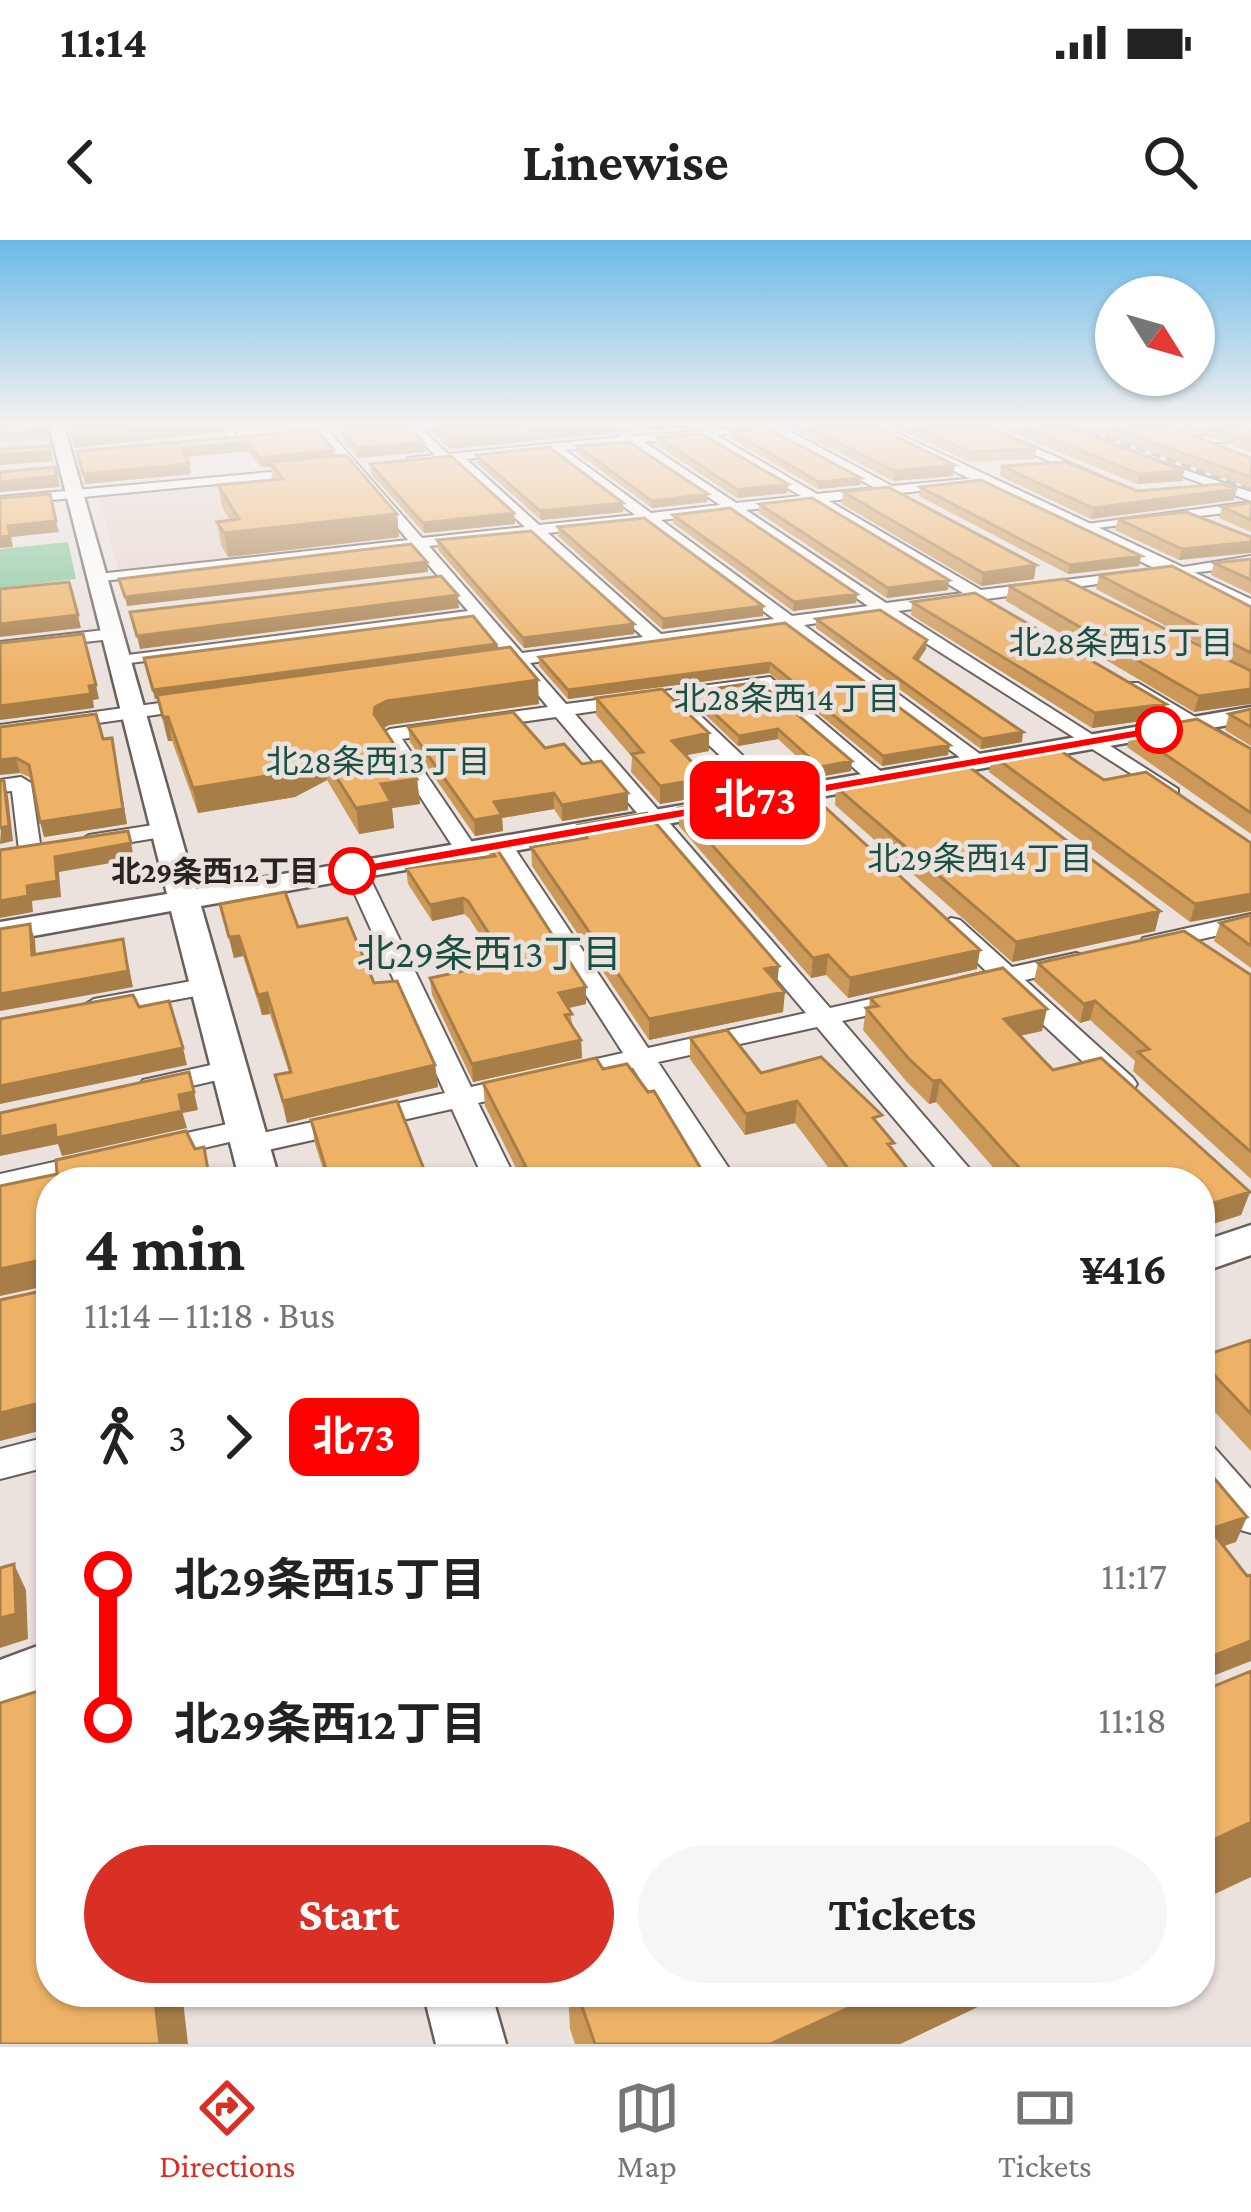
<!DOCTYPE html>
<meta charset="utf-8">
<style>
body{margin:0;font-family:"Crimson Pro","Noto Sans JP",serif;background:#f6f6f6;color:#222;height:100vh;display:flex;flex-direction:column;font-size:45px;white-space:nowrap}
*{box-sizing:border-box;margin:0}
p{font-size:39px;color:#767676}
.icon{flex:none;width:66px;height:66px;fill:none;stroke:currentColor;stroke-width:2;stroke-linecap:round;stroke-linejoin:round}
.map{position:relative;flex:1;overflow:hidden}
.details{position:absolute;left:36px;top:927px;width:1179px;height:840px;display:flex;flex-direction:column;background:#fff;border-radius:48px;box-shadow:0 3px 9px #0004}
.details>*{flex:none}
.badge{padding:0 24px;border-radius:18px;font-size:42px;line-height:78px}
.needle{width:78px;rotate:127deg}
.tools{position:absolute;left:1095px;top:36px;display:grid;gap:24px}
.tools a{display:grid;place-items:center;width:120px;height:120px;border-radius:50%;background:#fff;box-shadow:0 3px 9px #0004;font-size:60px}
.map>.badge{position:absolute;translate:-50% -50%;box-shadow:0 0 0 6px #fff}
.legs{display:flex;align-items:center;gap:18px;height:132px;padding:0 48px;font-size:39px}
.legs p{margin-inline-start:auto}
.summary{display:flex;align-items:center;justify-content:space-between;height:204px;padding:0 48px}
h1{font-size:66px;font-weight:700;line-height:90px}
.cta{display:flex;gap:24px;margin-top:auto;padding:24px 48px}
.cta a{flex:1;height:138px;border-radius:72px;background:#d93025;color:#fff;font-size:48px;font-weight:700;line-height:138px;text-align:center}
.cta a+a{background:#f6f6f6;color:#222}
ul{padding:0 48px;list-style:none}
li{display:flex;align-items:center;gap:42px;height:144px;font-size:45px}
li i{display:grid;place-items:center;width:18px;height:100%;margin:0 15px;background:currentColor}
li i::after{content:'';width:30px;height:30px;margin:-15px;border:9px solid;border-radius:50%;background:#fff}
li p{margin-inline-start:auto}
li:first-child i{background:linear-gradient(#0000 50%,currentColor 0)}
li:last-child i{background:linear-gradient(currentColor 50%,#0000 0)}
.status{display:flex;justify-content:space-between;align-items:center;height:84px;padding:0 60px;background:#fff;direction:ltr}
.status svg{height:33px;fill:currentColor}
header{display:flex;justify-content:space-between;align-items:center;height:156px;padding:0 48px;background:#fff;font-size:54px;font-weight:700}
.dock{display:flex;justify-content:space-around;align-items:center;height:168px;border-top:3px solid #e0e0e0;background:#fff;font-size:33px;color:#767676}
.dock a{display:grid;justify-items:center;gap:6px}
.dock .on{color:#d93025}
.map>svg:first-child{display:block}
.built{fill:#e7d5cf}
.green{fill:#80c59a}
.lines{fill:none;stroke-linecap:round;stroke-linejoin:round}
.minor-casing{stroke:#675f5c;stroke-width:4}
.tertiary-casing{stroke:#675f5c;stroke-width:5}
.secondary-casing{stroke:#675f5c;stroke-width:4}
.minor{fill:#fff;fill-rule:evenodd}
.tertiary{fill:#fff;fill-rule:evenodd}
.secondary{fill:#fff;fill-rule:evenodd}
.rail{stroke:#7b7573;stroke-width:4.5;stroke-dasharray:10 6;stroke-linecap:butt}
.wall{fill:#cd9959}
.shaded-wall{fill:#a77d48}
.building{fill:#eeb267;stroke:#a77d48;stroke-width:3}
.line-1{fill:#f00;stroke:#fff;stroke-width:3}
.stop-1-dot{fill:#fff;stroke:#f00;stroke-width:6}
.labels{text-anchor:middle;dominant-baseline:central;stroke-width:9;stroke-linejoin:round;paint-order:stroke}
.far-stop-label{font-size:30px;font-weight:bold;fill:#282423;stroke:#ebe2de;text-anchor:end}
.far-neighbourhood-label{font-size:33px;fill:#1a5044;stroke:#ebe2de}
.neighbourhood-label{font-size:39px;fill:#1a5044;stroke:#ebe2de}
</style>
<div class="status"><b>11:14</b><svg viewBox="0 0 49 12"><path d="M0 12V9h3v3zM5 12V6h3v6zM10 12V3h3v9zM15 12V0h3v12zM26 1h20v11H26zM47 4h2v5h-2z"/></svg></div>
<header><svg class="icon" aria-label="back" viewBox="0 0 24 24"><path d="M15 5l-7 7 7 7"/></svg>Linewise<svg class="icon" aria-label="search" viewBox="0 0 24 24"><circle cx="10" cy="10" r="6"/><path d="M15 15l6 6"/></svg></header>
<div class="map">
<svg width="1251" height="1804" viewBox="0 0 1251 1804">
<rect width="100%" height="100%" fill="#ebe2de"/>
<!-- built -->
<path class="built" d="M346,232L402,300L119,332L98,258Z"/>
<!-- green -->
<path class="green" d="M68,302L76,339L0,348V309Z"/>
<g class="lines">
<!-- minor casing -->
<g class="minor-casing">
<path id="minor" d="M220,186H232L238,202H230Z
M312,186H324L422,298L525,287L453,221L408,224V218L435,215L405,186H418L448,214L621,197L618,194L624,190L635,196L780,186L892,246L987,237L982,244L829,261L981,350L1140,331V337L1135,339L898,371L1178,549V557L1171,559L880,374L804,385L984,517V525H970L786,387L530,423L566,464L770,437L885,535V543H871L760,447L575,474L830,768L906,751L915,753L919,759L915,765L842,781L981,942H948L817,787L658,822L738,942H706L633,828L566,842L556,840L552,834L556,828L623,813L490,605L493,600H509L648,808L806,773L556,477L402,499L478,611L467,618L459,616L380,495L390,489L548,467L513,425L475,428V420L505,415L475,380L114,425V417L120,416L468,371L414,308L93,342L90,339L98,334L408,300ZM768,190L875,248L817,254L716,195ZM702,197L801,256L736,263L644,202ZM630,203L720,265L651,273L565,210ZM551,211L635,275L539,285L466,219ZM813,263L963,353L886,363L746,270ZM731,272L868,366L792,376L661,280ZM645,282L774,379L661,394L548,293ZM533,295L643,397L522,413L429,306Z
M971,186H986L1104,238L1093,241Z
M1251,195V203L1191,201L1197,197Z
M1146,217L1251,252V261L1146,223Z
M315,228L311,235L0,265V257Z
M1251,262V270L1079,290L1072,286Z
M1251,316V326L1173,335L1165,330Z
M113,389L121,394L119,398L0,412V402Z
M1126,443H1138L1251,510V525L1126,451Z
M196,458L205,464L203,468L0,497V485Z
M673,463H687L782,553V561H768L673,471Z
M21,537L31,543L41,610L30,617L19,610L12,551L0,552V540Z
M166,583L174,585V595L89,609L78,602L89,595Z
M355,623L366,630L471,847L519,836L533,845L529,851L478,863L517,942H485L452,869L250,914L239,912L235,905L238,900L152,920L141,917L137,910L141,903L246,880L256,882L261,889L258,894L445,853L344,630Z
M1251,674V688L1152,710L1140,703L1143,698Z
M951,678L960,680L1012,727L1076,713L1085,716L1089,721L1085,726L1025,740L1133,838L1137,844L1133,850H1113L1001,745L961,750L957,744L961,738L987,732L939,685Z
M208,738L221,746L217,752L94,775L81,767L94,759Z
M229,821L243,829L239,835L153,855L139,846L143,840Z
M94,913L105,916L109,923L105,930L0,954V934Z
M51,1196V1226L0,1239V1209Z
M1200,1202L1213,1206L1251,1249V1293L1237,1289L1200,1244Z"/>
</g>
<!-- tertiary casing -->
<g class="tertiary-casing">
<path id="tertiary" d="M49,186H64L196,649L1251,467V481L201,666L280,942H240L171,671L0,702V682L167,654Z
M1251,985V1015L1200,1033V1002Z
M51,1401V1453L0,1472V1420Z
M423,1752H491L506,1804H436Z"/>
</g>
<!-- secondary casing -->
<g class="secondary-casing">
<path id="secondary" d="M861,186H882L1251,359V375Z"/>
</g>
<!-- minor -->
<use href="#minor" class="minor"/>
<!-- tertiary -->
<use href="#tertiary" class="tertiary"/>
<!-- secondary -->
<use href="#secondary" class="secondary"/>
<!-- rail -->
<path class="rail" d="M1076,186L1251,249"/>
</g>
<!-- wall -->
<path class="wall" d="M0,186L45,187L48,200L0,202Z
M424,186H717L636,191L622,186L614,193L450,209Z
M788,186H874L953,236L893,241Z
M891,186H986L1036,209L1035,219L970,222Z
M996,186H1067L1184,231L1182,241L1137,244Z
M1079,186H1169L1251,218V248Z
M1176,186H1237L1251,190V212Z
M339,188L424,202L425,212L358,218L340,197Z
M317,190L334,210L335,216L397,274L399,297L228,317L221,305L217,282L230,280L222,267L218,245L272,240L271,227H261L248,211L186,217L191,234L85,244L77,211Z
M731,191L861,238L860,245L818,249L730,198Z
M657,197L788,244L787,253L737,258L657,205Z
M577,206L708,254L707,262L652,268L577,213Z
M476,215L623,272L541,280L477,223Z
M370,224L514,273L515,284L424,293L371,234Z
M1001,226L1137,251L1234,260L1091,279L1000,236Z
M920,247L1141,316L1139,326L1068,334L919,256Z
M843,252L1036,325L1034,339L981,346L842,264Z
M1251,263V292L1219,278L1222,267Z
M759,264L948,350L887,358L759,273Z
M673,275L857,354L856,363L793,371L673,283Z
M1118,279L1251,297L1179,320L1115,290Z
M558,287L763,376L662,389L558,296Z
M437,300L634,384V394L524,408L438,310Z
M1251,319V354L1211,335L1214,323Z
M1099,335L1251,367V431L1096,349Z
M1009,346L1251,431L1194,472L1006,361Z
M912,362L1162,478L1092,488L911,375Z
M816,379L927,400L926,409L918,421L1022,502L981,509L816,388Z
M785,383L948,515L882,526L769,433L568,459L539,426V417Z
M496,404V409L539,464L389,485L383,488L417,539L420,564L392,568L394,588L359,594L327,540L295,557L198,573L172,501H168L157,459H155L146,427Z
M759,442L851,531L819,537L778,499L738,506L691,461V452Z
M596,458L709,511L686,515L706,556L660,564L631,532L632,517L596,475Z
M1251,469V506L1225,490L1229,474Z
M0,487L103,499L112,498L127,584L44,597L32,538L20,533Z
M408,487L545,508L582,524L628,570L562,581L554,569L502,578L503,591L475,596L410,502Z
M1131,491L1251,509V594L1127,507Z
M992,515L1104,540L1251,603L1190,682L989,532Z
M844,540L1160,671L1155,691L1012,722L835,565L836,547L843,546Z
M679,568H734L977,729L848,758L826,735L811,738L679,586Z
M578,585L783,772L649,800L532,626L531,607L578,600Z
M488,604L586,747V764L569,768L573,787L581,800L582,818L473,842L432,755L430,738L498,724L469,678L464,674L432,681L408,644L406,628L489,617Z
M220,664L298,687L374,743L435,825L438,847L287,883L275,835L289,832L270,774L262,775L243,716L234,718Z
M1251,675V728L1214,701L1220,683Z
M1038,723L1251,735V939L1133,831L1135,821L1090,780L1080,783L1034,741Z
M870,758L1042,791L1020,796L1053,830L1250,952L1241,975L1200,988V942H1006L936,862L929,864L906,841L863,790L866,768H869Z
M690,798L761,833L880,886L893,911L918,942L831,931L795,883L745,895L690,819Z
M603,829L709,942L517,930L485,866L483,843Z
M311,880L427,942H327L315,904Z
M1251,1100V1211L1200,1156V1117Z
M568,1752H1009L900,1804H575L570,1789Z"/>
<!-- shaded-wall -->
<path class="shaded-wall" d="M184,186H273L75,208L73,198Z
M591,186H622L614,193L450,209L449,199Z
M636,186H717L636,191Z
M247,202L248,211L183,217L181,208Z
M424,202L425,212L358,218L357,208Z
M334,210L335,220L270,222L271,227H261L259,218Z
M51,211L53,221L0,225V215Z
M189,224L191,234L85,244L83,234Z
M955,225L953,236L893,241L894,231Z
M1184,231L1182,241L1137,244L1139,234Z
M57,236L60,247L0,252V242Z
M861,238L860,245L818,249L819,242Z
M788,244L787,253L737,258L738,250Z
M1237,249L1234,260L1091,279L1093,268Z
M708,254L707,262L652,268V261Z
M623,263V272L541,280L540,271Z
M514,273L515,284L424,293L423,283Z
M397,274L399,297L228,317L224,293Z
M56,281L59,292L11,297L13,307L0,308V297L8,286Z
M1251,302V313L1179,320L1182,309Z
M1141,316L1139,326L1068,334L1070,325Z
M427,322L428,332L127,366L125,357Z
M1036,325L1034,339L981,346L983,333Z
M949,340L948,350L887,358L888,348Z
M857,354L856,363L793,371L794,362Z
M458,355L459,368L140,409L137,396Z
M763,366V376L662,389L663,379Z
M78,375L81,388L0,397V384Z
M634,384V394L524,408L523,398Z
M927,400L926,409L913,428L914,418Z
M496,404V413L155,459L153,450Z
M770,423L769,433L568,459V450Z
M538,440L539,464L389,485L378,491L374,474L375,467L387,461Z
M96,445L99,459L93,460L94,468L0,480V466Z
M1251,449V464L1194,472L1199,456Z
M1166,464L1162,478L1092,488L1095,473Z
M163,477H168L172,501H168Z
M778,489V499L738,506L739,496Z
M1023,492L1022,502L981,509L982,499Z
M709,493V511L671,518L672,501Z
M112,498L127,584L44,597L40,582Z
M950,505L948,515L882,526L883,516Z
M323,516L327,540L295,557L198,573L193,548Z
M16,518L20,533L0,535V520Z
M852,521L851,531L819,537L820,527Z
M707,538L706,556L660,564V546Z
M417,539L420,564L392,568L394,588L359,594L356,568L381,544Z
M4,541L8,556L13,601L0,604Z
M554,553V569L502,578L503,591L475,596L474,580L494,562Z
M628,553V570L562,581V565Z
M131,603L134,619L59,632L61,657L32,661L33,672L0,678V661L27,646L55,617Z
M1251,654V671L1190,682L1195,664Z
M463,658L464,674L432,681L430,665Z
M1160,671L1155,691L1012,722L1016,702Z
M30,684L35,700L37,731L32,715Z
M239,696L243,716L234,718L229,697Z
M123,699L133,747L0,771V754Z
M980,710L977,729L848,758L850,738Z
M828,715L826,735L811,738L813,718Z
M779,726L777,746L765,729Z
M586,747V764L559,770V753Z
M785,752L783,772L649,800V779Z
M267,753L270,774L262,775L258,755Z
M1095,761L1090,780L1080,783L1084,764Z
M1047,769L1042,791L999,800L1004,779Z
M581,800L582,818L473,842L472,824Z
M183,808L187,825L0,864V846Z
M435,825L438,847L287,883L283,861Z
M940,840L936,862L929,864L933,841Z
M194,852L198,870L183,873L179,855Z
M797,861L795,883L745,895L746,874Z
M182,871L187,888L62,916L58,904L0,916V897L55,885Z
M1250,952L1241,975L1200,988L1207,965Z
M45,1019L51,1045L0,1056V1029Z
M51,1160V1188L0,1201V1173Z
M1247,1277L1236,1302L1200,1314L1210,1289Z
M14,1324L26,1350L28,1399L0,1408V1378Z
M1251,1401V1421L1200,1441V1421Z
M1251,1582V1637L1200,1661V1606Z
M154,1752H182L188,1804H160Z
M883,1752H1009L900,1804H770Z"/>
<!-- building -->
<path class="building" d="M0,186H44L46,191L0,193Z
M69,186H184L73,198Z
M353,186H407L424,202L357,208L339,188Z
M434,186H591L449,199Z
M807,186H874L955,225L894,231Z
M913,186H986L1036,209L971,212Z
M1021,186H1067L1184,231L1139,234Z
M1107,186H1169L1251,218V237Z
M1206,186H1237L1251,190V201Z
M767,188L861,238L819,242L731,191Z
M317,190L334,210L259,218L247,202L181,208L189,224L83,234L77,211Z
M701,194L788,244L738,250L657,197Z
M629,202L708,254L652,261L577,206Z
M50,206L51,211L0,215V209Z
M549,207L623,263L540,271L476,215Z
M346,215L397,274L224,293L217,282L239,279L218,245L283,239L270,222Z
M451,216L514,273L423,283L370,224Z
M1066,222L1137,251L1222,244L1237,249L1093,268L1001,226Z
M55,227L57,236L0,242V232Z
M981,240L1141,316L1070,325L920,247Z
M888,247L1036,325L983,333L843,252Z
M50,254L56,281L8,286L10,296L0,297V258Z
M812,258L949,340L888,348L759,264Z
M1251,263V280L1222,267Z
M730,268L857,354L794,362L673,275Z
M1186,272L1251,297V302L1182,309L1118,279Z
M644,278L763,366L663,379L558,287Z
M531,291L634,384L523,398L437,300Z
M411,304L427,322L125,357L119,339Z
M1251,319V340L1214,323Z
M1172,326L1251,367V413L1099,335Z
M441,336L458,355L137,396L130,372Z
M1064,339L1251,431V449L1199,456L1009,346Z
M69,342L78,375L0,384V349Z
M975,353L1166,464L1095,473L912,362Z
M880,370L927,400L914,418L1023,492L982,499L816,379Z
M473,376L496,404L153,450L144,418Z
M785,383L950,505L883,516L770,423L568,450L539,417Z
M83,394L96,445L89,446L91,454L0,466V403Z
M510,407L538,440L387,461L375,467L374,474L417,539L381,544L391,562L356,568L323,516L291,532L193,548L168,477H163L157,455Z
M759,442L852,521L820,527L778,489L739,496L691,452Z
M662,449L709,493L672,501L707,538L660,546L632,514L643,512L596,458Z
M1251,469V487L1229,474Z
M513,472L545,508L564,504L582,524L601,521L628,553L562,565L554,553L494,562L502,575L474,580L408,487Z
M96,474L103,499L112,498L123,569L40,582L29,525L16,518L0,520V487Z
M1197,479L1251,509V573L1131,491Z
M1052,505L1104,540L1146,532L1251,603V654L1195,664L992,515Z
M960,520L1160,671L1016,702L836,547L849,545L844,540Z
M0,540L4,541L9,586L0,588Z
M812,555L980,710L850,738L828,715L813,718L679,568L727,560L734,568Z
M647,573L779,726L765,729L785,752L649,779L531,607L587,598L578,585Z
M128,591L131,603L55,617L57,641L27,646L28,656L0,661V610Z
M493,603L586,747L559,753L572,774L565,775L581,800L472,824L430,738L507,722L468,661L463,658L430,665L406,628L495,616L488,604Z
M285,652L298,687L347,678L374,743L397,741L435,825L283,861L275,835L291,832L267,753L258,755L239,696L229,697L220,664Z
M1251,675V706L1220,683Z
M30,684L32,715L123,699L128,731L0,754V689Z
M1184,691L1251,735V912L1138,812L1149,809L1095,761L1084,764L1038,723Z
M1003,728L1047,769L1004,779L1053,830L1101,818L1250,952L1207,965L1200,958V942H1182L1173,933L1164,942H1032L940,840L933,841L909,819L866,768L878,766L870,758Z
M133,755L139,767L169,761L183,808L0,846V779Z
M727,790L761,833L821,817L882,875L873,878L894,903L888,904L918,942H794L847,927L797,861L746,874L690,798Z
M596,818L603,829L627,824L648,852L654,851L709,942H465L526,927L483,843Z
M189,832L194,852L179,855L182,871L56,898L55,885L0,897V873Z
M397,861L427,937L405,942H330L311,880Z
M186,891L195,909L204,907L210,942H51V1160L0,1173V1060L46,1050L45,1019L0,1029V946L57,934L56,920Z
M1251,1100V1174L1200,1120V1117Z
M1214,1238L1247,1277L1210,1289L1247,1336L1251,1335V1401L1200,1421V1242Z
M14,1324L16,1374L0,1378V1328Z
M1251,1431V1582L1200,1606V1452Z
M51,1447V1752H154L160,1804H0V1463Z
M577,1752H883L770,1804H595Z"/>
<!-- sky -->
<linearGradient id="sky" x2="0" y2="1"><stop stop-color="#6abae8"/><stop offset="0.42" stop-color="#f6f2f0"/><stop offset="1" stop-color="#f6f2f0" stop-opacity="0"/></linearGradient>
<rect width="1251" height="438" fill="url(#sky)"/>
<!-- line-1 -->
<path class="line-1" d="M1159,485L1167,490L1165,493L352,636L343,631L352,626Z"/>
<!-- markers -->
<g class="stop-1-dot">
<circle cx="1159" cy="490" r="21"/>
<circle cx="352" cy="631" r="21"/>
</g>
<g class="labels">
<!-- far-stop labels -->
<g class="far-stop-label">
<text x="319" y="631">北29条西12丁目</text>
</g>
<!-- far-neighbourhood labels -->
<g class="far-neighbourhood-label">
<text x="1121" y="402">北28条西15丁目</text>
<text x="787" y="458">北28条西14丁目</text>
<text x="378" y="521">北28条西13丁目</text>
<text x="980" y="618">北29条西14丁目</text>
</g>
<!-- neighbourhood labels -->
<g class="neighbourhood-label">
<text x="489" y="713">北29条西13丁目</text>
</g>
</g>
</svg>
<div class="tools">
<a><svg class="needle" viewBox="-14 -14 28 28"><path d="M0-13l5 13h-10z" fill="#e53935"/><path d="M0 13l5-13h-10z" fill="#767676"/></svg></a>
</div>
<b class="badge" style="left:755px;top:560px;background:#f00;color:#fff">北73</b>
<section class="details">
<div class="summary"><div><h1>4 min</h1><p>11:14 – 11:18 · Bus</p></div><b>¥416</b></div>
<div class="legs"><svg class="icon" aria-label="walk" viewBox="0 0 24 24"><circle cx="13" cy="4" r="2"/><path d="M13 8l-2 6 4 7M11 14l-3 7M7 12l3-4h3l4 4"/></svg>3<svg class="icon" aria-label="forward" viewBox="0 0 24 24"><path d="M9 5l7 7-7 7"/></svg><b class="badge" style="background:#f00;color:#fff">北73</b></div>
<ul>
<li><i style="color:#f00"></i><b>北29条西15丁目</b><p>11:17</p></li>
<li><i style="color:#f00"></i><b>北29条西12丁目</b><p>11:18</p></li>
</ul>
<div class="cta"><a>Start</a><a>Tickets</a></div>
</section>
</div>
<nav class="dock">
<a class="on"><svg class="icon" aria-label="directions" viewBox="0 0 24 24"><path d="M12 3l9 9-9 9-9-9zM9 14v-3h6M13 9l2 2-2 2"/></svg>Directions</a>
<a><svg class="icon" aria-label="map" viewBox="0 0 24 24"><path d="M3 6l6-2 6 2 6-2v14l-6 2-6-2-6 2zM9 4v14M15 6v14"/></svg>Map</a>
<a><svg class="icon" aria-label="tickets" viewBox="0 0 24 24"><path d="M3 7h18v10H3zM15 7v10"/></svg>Tickets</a>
</nav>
